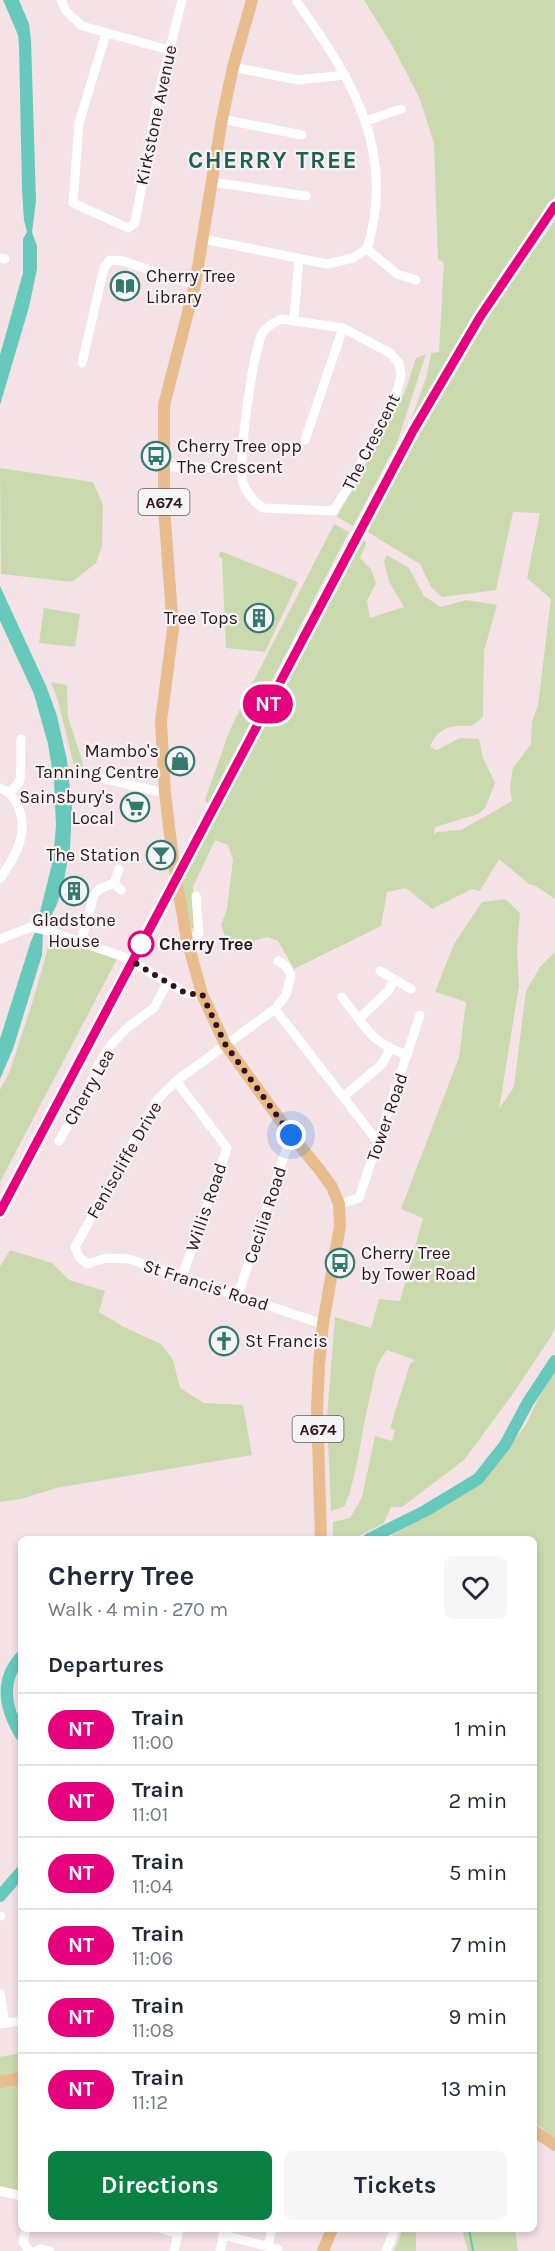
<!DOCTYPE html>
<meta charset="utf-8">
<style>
body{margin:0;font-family:Karla,sans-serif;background:#f6f6f7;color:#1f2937;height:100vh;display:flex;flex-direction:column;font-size:22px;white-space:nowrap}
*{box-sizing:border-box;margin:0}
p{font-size:20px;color:#747a83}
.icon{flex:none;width:33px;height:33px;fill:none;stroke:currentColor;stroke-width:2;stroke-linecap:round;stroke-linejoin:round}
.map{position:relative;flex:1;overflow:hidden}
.side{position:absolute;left:18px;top:1536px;width:519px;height:696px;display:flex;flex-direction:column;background:#fff;border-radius:9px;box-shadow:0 3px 9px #0003}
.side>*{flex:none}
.badge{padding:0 12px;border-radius:20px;font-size:21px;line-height:39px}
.you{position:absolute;width:30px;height:30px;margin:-15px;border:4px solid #fff;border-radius:50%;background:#1a73e8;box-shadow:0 0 0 9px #1a73e833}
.map>.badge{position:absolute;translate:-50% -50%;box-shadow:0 0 0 3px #fff}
h2{padding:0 30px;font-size:22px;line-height:54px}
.round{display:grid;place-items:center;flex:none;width:63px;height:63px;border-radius:9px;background:#f6f6f7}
.summary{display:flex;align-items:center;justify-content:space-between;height:102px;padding:0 30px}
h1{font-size:28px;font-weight:700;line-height:45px}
.primary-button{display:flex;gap:12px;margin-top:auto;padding:12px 30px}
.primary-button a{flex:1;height:69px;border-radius:9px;background:#0b8043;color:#fff;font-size:24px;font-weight:700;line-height:69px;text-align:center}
.primary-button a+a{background:#f6f6f7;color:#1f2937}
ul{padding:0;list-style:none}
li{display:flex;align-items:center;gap:18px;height:72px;padding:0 30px;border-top:2px solid #e0e1e3}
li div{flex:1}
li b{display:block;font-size:22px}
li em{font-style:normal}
li .badge{min-width:66px;font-weight:700;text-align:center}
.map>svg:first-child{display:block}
.green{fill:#cbdaae}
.water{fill:#66c9bb}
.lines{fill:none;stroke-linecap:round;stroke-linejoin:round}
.stream{stroke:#66c9bb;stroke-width:2}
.river{stroke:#66c9bb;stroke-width:12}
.minor{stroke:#fff;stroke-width:9}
.major{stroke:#e9bc8d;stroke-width:12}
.rail{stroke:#583b43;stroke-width:2;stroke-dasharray:3 6;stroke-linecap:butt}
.line-casing{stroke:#fff;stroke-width:14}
.line{stroke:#e6007e;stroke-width:9}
.walk{stroke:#32131c;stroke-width:6;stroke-dasharray:0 10.8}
.stop-dot{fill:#fff;stroke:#e6007e;stroke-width:3}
.labels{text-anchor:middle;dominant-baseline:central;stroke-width:4.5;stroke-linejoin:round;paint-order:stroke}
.shield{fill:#f4f4f4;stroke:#6c565d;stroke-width:1.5}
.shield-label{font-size:16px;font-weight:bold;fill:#32131c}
.street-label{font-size:18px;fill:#32131c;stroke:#f4f4f4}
.poi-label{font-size:18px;fill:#32131c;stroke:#f4f4f4;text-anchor:start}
.stop-label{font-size:18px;font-weight:bold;fill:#32131c;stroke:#f4f4f4;text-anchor:start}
.district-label{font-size:24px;font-weight:bold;letter-spacing:1.5px;fill:#255d55;stroke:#f4f4f4}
</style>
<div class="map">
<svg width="555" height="2251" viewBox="0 0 555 2251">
<rect width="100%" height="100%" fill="#f4e2e6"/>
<!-- green -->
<path class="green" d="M364,0H555V196L496,280L411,420L427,375L431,353L439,352L444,263L438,259L434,143L419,97L393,47Z
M555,220V899L536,886L529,884L499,859L480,891L472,889L432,909L406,888L387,892L381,926L294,969L278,941L267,937L229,948L221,925L227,909L233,860L228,845L215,840L193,887L194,928L191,929L182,875L359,538L365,541L366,544L360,558L371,569L376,583L367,601L370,618L404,607L389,582L384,561L387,555L409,568L424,596L441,607L466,600L497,605L484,651L483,717L472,726C453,725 438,726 430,747L437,750L460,738L479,739L483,758L495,783L485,808L478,814L435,827L434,835L437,832L461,830L512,801L510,788L513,768L531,744L532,722L538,705L551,599L527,578L540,513L513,512L496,590L442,597L431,587L420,564L366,531L420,433L494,307Z
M426,354L397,443L353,526L337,517L405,392L416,358Z
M0,468L93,482L103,505L102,546L96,563L72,582L1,574Z
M334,524L349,532L208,804L205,800L229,732L248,692Z
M220,551L298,582L265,652L226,648L222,558L219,557Z
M44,608L80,614L75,647L39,643Z
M51,682L67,685L68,717L82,760L84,772L75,770L58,701Z
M505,899L520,913L517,951L519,986L499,1109L514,1087L526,991L540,967L555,952V1328L550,1338L512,1395L464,1460L402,1507H391L384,1523L357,1537L333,1539V1522L350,1518L362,1497L375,1436L392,1441L395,1430L390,1428L410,1364L415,1360L387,1350C376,1363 374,1377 371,1393C361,1430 359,1470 345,1506L331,1511L327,1417L335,1317L371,1328L379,1299L400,1301L423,1218L401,1209L459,1057L466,1002L435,992L454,944L482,902Z
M60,941L117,959L0,1182V1090L10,1071L35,994L49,944Z
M10,1250L52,1263L69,1280L105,1291L99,1312L124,1327L161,1344L173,1360L180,1388L204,1403L243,1405L252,1455L56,1488L21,1499L0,1502V1267Z
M555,1372V2138L534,2122V1539H386L474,1487L498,1461L526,1425L541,1393Z
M21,2053V2074L0,2078V2057Z
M21,2082V2191L0,2186V2086Z
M403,2229H416V2251H394Z
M462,2229H515L518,2251H468Z"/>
<!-- water -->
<path class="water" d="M3,0H19L29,24L31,40L36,201L32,232L37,246V269L29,307L0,405V355L23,273V239L27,232L24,220L22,190L19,45L18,35Z
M0,586L47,688L57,716L67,760L72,808L70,848L63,885L57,904L43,933L42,955L13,1049L0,1079V1039L31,941L40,921L39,916L53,860L56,825L54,781L48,744L34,694L0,621Z"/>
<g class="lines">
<!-- stream -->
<path class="stream" d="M469,2229L473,2251"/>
<!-- river -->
<path class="river" d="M369,1539L425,1511L478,1479L505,1445L528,1402L555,1361
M21,1657C0,1680 4,1707 21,1735
M0,1896L21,1872"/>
<!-- minor -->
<path class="minor" d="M61,0L66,11L82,26L169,50
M106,34L79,123L73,203L128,228L135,223L159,92L182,0
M233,67L298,80L345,75
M222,119L302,135
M366,121L401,109
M212,182L306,196
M203,239L327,264L353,258L367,249C397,151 352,79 297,2
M367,249L397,274L416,280
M0,258L5,259
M281,319L343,328L390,353L399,363L401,376L397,391L350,485L333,511L263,508C254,502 247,494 243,483C237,466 253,348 263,332C267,326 275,322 281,319Z
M294,319L299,259
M82,363L104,268L110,260L123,261L195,285
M305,440L343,328
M163,467L240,468
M97,777L165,793
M0,788C8,791 13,796 17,804C31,832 15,856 0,879
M9,793C12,790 17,786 19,782C22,778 20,748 21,739
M114,883L119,869
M0,939L31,927L49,931L124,957L187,994H202
M187,940L199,934L196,896
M81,942L94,895L99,889L114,883L121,890
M278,961L285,965L291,975L286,995L275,1009L176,1081L157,1100L75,1247L79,1257L87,1264L106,1258L129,1259L323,1324
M380,971L411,989
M342,997C365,1026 371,1044 408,1055
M275,1009L378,1142
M359,1019L389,990L394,980
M176,1081L227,1148L182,1277
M343,1097L382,1064L390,1049
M59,1141L86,1095L97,1067L110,1046L128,1027L154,1008L167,983
M339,1204L359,1198L420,1015
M238,1295L291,1135
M0,1916H1
M0,1993L5,2023
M0,2024L21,2021
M0,2191L21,2196
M26,2229L23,2242L29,2251
M162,2229L178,2234L174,2251
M223,2235L278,2249
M268,2246L272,2229
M36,2251L40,2249L50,2251
M220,2251L225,2229
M386,2251L395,2229"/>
<!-- major -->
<path class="major" d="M252,0L233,67L222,119L195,285L164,405V507L173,629L161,721L165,793L173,859L187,940L202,994L225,1044L291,1135L319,1169L332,1187L339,1204L340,1226L323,1324L319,1365L317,1408L321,1539
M0,2082L21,2078
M534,2131L555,2145
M323,2251L332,2229"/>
<!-- rail -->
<path class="rail" d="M0,1212L422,414L480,317L555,206"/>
</g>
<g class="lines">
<!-- line casing -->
<g class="line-casing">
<path id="line" d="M0,1212L413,431L480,317L555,206"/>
</g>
<!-- line -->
<use href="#line" class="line"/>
<!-- walk -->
<path class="walk" d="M141,944L135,963L187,994H202L225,1044L291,1135"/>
</g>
<!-- icons -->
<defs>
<g id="library-ring" transform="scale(1.5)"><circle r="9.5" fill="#f4f4f4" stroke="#337970" stroke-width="1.5"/><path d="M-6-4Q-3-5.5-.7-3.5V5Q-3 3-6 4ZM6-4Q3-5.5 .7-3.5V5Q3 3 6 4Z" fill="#337970"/></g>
<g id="bus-ring" transform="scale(1.5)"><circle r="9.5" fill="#f4f4f4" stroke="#337970" stroke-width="1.5"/><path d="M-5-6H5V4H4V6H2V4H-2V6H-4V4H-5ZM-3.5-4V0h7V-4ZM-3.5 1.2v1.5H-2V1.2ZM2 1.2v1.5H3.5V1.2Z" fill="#337970"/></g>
<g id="building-ring" transform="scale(1.5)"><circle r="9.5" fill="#f4f4f4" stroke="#337970" stroke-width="1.5"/><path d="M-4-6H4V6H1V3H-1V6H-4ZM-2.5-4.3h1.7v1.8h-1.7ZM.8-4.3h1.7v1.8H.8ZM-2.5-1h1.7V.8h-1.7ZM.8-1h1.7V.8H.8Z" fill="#337970"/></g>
<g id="shop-ring" transform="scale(1.5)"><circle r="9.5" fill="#f4f4f4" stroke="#337970" stroke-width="1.5"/><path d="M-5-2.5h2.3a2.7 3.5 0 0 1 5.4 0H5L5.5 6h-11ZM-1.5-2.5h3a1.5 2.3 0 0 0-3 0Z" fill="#337970"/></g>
<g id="supermarket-ring" transform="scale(1.5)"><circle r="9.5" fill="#f4f4f4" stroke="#337970" stroke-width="1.5"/><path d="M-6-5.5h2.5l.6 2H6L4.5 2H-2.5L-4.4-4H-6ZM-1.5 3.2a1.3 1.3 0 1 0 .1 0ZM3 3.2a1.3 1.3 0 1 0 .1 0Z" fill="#337970"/></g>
<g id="bar-ring" transform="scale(1.5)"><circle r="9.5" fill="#f4f4f4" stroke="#337970" stroke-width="1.5"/><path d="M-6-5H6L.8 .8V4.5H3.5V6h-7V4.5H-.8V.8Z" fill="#337970"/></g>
<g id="church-ring" transform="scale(1.5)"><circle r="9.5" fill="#f4f4f4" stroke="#337970" stroke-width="1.5"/><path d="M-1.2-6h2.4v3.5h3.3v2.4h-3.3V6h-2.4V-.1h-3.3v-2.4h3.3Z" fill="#337970"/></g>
</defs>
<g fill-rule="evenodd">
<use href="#library-ring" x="125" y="286"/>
<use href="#bus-ring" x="156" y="456"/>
<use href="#building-ring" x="259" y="618"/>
<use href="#shop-ring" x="180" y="761"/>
<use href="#supermarket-ring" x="135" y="807"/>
<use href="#bar-ring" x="161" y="855"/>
<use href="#building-ring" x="74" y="891"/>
<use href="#bus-ring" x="340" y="1263"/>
<use href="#church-ring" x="224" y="1341"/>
</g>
<!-- markers -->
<circle class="stop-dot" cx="141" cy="944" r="12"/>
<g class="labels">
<!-- shield labels -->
<g class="shield">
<rect x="138.5" y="489" width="51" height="26" rx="4.5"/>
<rect x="292.5" y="1416" width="51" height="26" rx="4.5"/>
</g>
<g class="shield-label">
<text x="164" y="502">A674</text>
<text x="318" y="1429">A674</text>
</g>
<!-- street labels -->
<g class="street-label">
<text transform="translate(156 115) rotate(-78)">Kirkstone Avenue</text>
<text transform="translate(371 442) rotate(-63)">The Crescent</text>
<text transform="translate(89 1087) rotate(-61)">Cherry Lea</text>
<text transform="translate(387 1117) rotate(-71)">Tower Road</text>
<text transform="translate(124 1160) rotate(-60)">Feniscliffe Drive</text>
<text transform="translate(206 1207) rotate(-71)">Willis Road</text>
<text transform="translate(265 1215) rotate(-72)">Cecilia Road</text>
<text transform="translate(206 1285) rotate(18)">St Francis' Road</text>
</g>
<!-- poi labels -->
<g class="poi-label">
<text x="146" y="276">Cherry Tree<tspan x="146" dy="21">Library</tspan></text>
<text x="177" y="446">Cherry Tree opp<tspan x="177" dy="21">The Crescent</tspan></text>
<text x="238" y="618" text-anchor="end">Tree Tops</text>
<text x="159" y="751" text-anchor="end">Mambo's<tspan x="159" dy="21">Tanning Centre</tspan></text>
<text x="114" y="797" text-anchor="end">Sainsbury's<tspan x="114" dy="21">Local</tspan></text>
<text x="140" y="855" text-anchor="end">The Station</text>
<text x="74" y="920" text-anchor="middle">Gladstone<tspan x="74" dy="21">House</tspan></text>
<text x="361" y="1253">Cherry Tree<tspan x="361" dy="21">by Tower Road</tspan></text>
<text x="245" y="1341">St Francis</text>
</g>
<!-- stop labels -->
<g class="stop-label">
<text x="159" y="944">Cherry Tree</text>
</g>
<!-- district labels -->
<g class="district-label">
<text x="273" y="160">CHERRY TREE</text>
</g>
</g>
</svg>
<div class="you" style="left:291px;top:1135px"></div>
<b class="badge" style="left:268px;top:704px;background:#e6007e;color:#fff">NT</b>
<section class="side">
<div class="summary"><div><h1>Cherry Tree</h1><p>Walk · 4 min · 270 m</p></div><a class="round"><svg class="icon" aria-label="heart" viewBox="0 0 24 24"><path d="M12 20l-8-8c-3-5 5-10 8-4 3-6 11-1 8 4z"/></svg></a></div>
<h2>Departures</h2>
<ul>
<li><span class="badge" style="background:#e6007e;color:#fff">NT</span><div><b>Train</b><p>11:00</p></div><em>1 min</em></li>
<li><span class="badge" style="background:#e6007e;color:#fff">NT</span><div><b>Train</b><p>11:01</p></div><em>2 min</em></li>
<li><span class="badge" style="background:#e6007e;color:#fff">NT</span><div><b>Train</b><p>11:04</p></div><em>5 min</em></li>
<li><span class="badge" style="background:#e6007e;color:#fff">NT</span><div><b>Train</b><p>11:06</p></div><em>7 min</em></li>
<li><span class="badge" style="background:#e6007e;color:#fff">NT</span><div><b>Train</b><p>11:08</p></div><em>9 min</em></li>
<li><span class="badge" style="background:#e6007e;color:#fff">NT</span><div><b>Train</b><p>11:12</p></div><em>13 min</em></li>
</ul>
<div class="primary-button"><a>Directions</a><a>Tickets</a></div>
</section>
</div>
